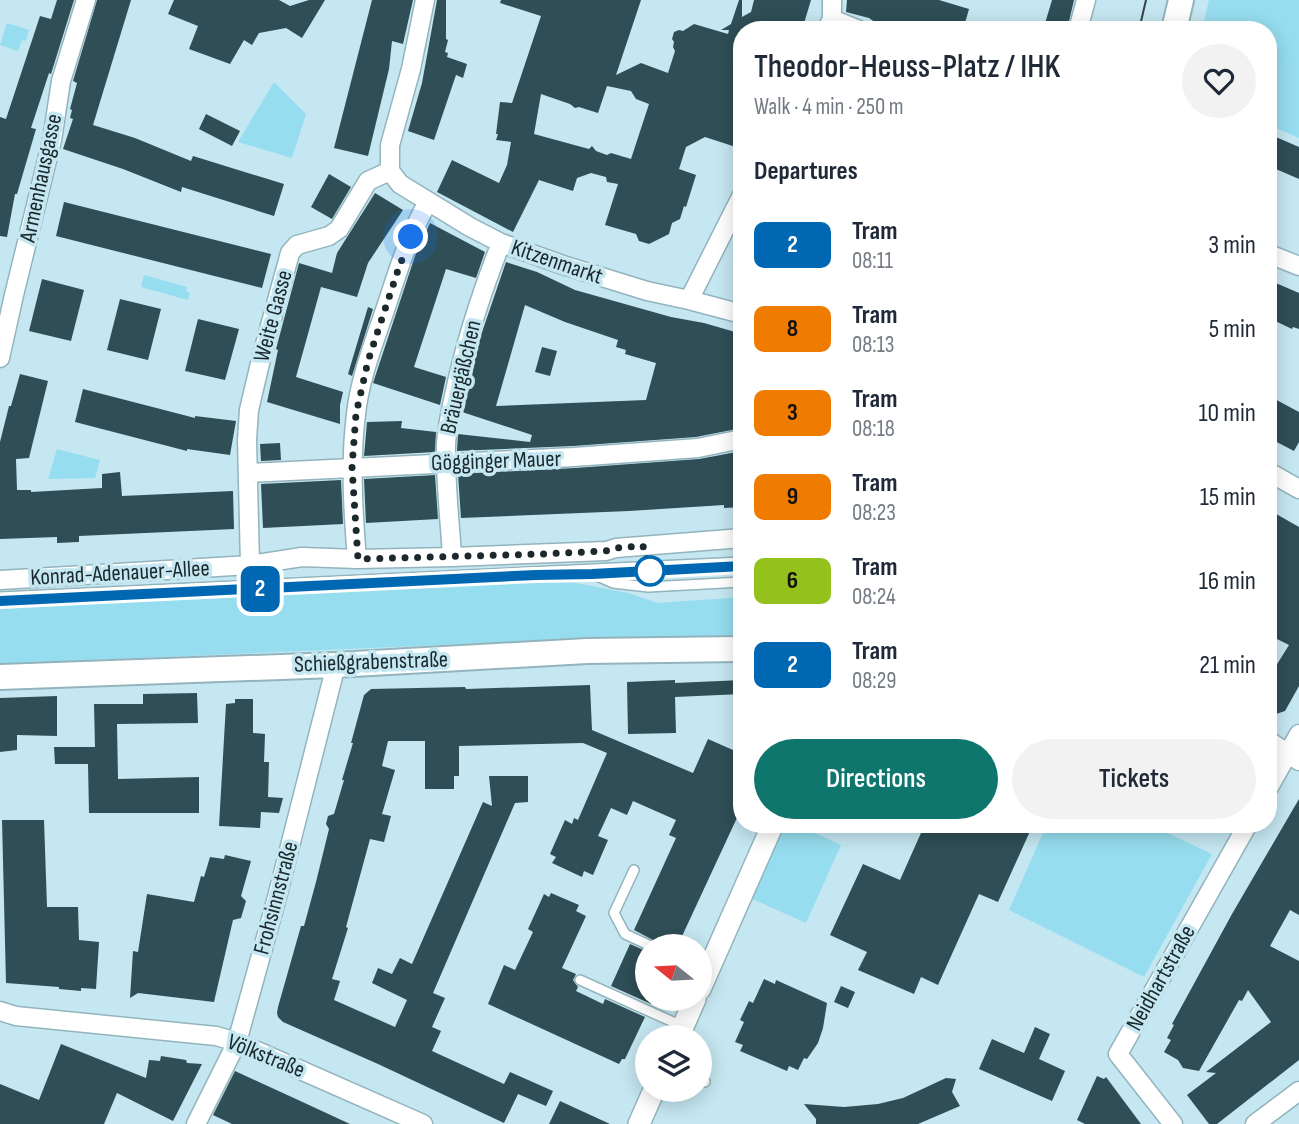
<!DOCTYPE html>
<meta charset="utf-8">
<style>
body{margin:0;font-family:"Sofia Sans Condensed",sans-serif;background:#f2f2f3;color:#1f2937;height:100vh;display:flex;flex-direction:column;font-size:26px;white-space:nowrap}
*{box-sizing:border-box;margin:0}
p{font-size:23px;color:#747a83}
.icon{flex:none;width:38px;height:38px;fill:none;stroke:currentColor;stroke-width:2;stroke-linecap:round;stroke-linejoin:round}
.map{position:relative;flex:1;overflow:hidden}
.drawer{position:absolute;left:733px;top:21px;width:544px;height:812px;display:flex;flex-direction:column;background:#fff;border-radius:28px;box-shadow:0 4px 18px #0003}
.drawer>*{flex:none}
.badge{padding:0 14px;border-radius:10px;font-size:24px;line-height:46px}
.needle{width:46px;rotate:288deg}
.tools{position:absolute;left:635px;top:934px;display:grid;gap:14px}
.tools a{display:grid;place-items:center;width:77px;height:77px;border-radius:50%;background:#fff;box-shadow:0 4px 18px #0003;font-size:35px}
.you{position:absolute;width:35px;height:35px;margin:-18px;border:5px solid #fff;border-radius:50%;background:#1a73e8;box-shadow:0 0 0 10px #1a73e833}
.map>.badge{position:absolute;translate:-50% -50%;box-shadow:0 0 0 4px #fff}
h2{padding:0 21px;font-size:26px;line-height:63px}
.round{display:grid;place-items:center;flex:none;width:74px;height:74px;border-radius:37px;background:#f2f2f3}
.headline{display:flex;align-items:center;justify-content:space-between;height:119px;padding:0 21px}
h1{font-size:33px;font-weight:600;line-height:52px}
.action{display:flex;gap:14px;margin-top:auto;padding:14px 21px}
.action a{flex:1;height:80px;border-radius:42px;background:#0f766e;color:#fff;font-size:28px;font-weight:600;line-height:80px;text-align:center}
.action a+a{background:#f2f2f3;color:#1f2937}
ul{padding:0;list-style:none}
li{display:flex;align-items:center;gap:21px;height:84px;padding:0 21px}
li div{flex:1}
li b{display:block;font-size:26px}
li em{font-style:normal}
li .badge{min-width:77px;font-weight:700;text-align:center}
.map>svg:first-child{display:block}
.green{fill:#96ddef}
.building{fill:#2f4e56;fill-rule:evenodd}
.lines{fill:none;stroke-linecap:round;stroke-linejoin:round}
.service-casing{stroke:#93b4bd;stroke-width:12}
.minor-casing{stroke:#93b4bd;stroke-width:21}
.tertiary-casing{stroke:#93b4bd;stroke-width:24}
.secondary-casing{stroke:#93b4bd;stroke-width:28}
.service{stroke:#fff;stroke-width:9}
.minor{stroke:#fff;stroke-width:18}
.tertiary{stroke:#fff;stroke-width:21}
.secondary{stroke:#fff;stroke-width:24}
.tram{stroke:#324246;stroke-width:2}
.line-casing{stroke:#fff;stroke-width:16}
.line{stroke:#0068b3;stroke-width:10}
.walk{stroke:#1b282c;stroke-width:7;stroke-dasharray:0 12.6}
.stop-dot{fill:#fff;stroke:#0068b3;stroke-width:3.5}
.labels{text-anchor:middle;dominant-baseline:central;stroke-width:7;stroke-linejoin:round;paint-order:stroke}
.street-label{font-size:23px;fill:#1b282c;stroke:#c5e7f1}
</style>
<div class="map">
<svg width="1299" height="1124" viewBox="0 0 1299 1124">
<rect width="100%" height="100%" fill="#c5e7f1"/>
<!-- green -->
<path class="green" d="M1209,0H1299V138L1269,125V30H1202Z
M7,23L29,30L26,41L22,40L18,51L0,45Z
M274,82L306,114L292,158L238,142Z
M144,275L187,287L186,291L190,293L188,300L141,287Z
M57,449L100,460L95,478L48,479Z
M555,579L628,593L658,603L742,597V636L556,640L0,664V609Z
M783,824H795L841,845L806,923L750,898Z
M1047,824H1148L1212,854L1144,977L1009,910Z"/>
<!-- building -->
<path class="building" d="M57,0H74L51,74L49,73L31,128L36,129L17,194H15L7,237L0,236V117L6,119L40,16L51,19Z
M97,0H131L93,125L135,138L191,161L193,156L284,184L274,216L182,187L181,192L123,169L63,149L73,119L70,118L72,110L70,109L77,83L73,81Z
M174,0H279L290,6L309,0H325L302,38L286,28L259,33L252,45L244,40L230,64L189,49L198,26L168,14Z
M372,0H413L403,44L392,41L389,69L368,156L334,148Z
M437,0H446V39L448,40L445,52L448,53L447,57L467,64L463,78L456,75L434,140L408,131L422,83Z
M501,0H641L616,75L641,63L668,73L675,51L673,47L674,42L672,39L674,32L679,30L683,31L694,24L728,34L729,30H721L731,24L739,0H742V17L751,12L754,0H811L802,30H742V149L705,137L686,147L679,169L696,175L686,207L684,206L680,219L672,223L669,234L649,244L639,241L636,234L605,225L618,184L607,182L606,177L591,173L577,178L573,191L539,180L513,232L437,192L452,160L499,183L507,165L511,142L496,140L498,134H496L500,102L512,103L541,16L500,3ZM607,86L631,91L636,99L649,104L631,159L611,153L607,155L596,151L592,146L589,149L534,134L541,94L570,104L575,108L579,107L598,113Z
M847,0H939L969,9L963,30H886L869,18L846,12Z
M1052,0H1074L1067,30H1043Z
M206,114L240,131L232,146L199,129Z
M1269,134L1299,147V179L1269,166Z
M329,174L351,187L332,219L311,207Z
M375,193L403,210L368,263L357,297L321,287L296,377L343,392L340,405V424L267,402L278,350L276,349L299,263L332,273L337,253Z
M64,202L271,254L262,288L56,236Z
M430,223L485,252L476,278L446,269L414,367L446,377L440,405L373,383L415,256Z
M506,262L537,272L575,290L671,317L704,323L742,334V428L696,437L573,446L457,451L458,434L530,442L532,435L462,412L480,338ZM525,305L565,322L618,340L616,347L626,350L625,354L656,363L646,400L496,406Z
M42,279L84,290L71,341L29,331Z
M1269,280L1299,293V329L1293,327L1292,329L1269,318Z
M120,299L161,309L148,360L107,350Z
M368,307L373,309L352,376L348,374Z
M198,319L239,329L225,380L185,371Z
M542,347L557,351L550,376L535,372Z
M20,374L48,381L29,458L16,459L17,490H31V492L102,488V474L120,472L122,496L233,491L234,529L79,536V542L57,543V537L0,539V442L9,406H11Z
M83,389L195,418V416L236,421L230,455L187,449V451L75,422Z
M1269,396L1299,412V442L1294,451L1269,438Z
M402,421L401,428L436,432L435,452L364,456L367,422Z
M280,443L281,460L261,461L260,444Z
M742,451V507L724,508V505L629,511L461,518L458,474L575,468L699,459Z
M435,475L438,519L366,523L364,479Z
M341,480L343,524L263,528L261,484Z
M1269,510L1299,527V686L1285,711L1276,714L1269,710V677L1289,645L1271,636L1277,625L1269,620Z
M675,680V683L742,680V694L675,697L676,733L628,734L627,682Z
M590,685L592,730L693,773L708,739L742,754V807L677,947H666L634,930L676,838L669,835L676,820L633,801L627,815L611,808L598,836L608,840L593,875L584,871L582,877L552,863L556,857L550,854L565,820L572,824L574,818L578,820L607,753L583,743L459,746V776H454V789H425V741H388L382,766L395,770L382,814L391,816L384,842L370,839L346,927L348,928L332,979L340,981L334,1000L395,1027L407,1000L372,983L378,968L392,974L400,958L412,964L483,802L492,806L489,776H528V802L515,803L433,993L445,998L432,1027L441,1031L432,1051L504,1084L510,1072L553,1091L546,1106L518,1094L504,1123L378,1064L283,1022L278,1017L277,1013L278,1007L301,926H304L316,882L329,829L326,824L328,816L334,814L344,780H342L353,743H351L364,695L371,689L465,687L466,689Z
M197,693L198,723L117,724L118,779L199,777V813H89L88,764H55L54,747H95L94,704H143V694Z
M57,696V736L17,735V750L0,752V698Z
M235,699H253V733L265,734L264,762H269L268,797L283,798L279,813L261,812L260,828L219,826L226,704L235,703Z
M1299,799V915L1290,910L1270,946L1299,961V1060L1217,1124H1209L1187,1095L1216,1073L1206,1072L1271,1022L1248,990L1242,1001L1239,1000L1199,1071L1183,1068L1178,1060L1164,1052L1171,1040L1167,1038L1174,1025L1172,1024L1232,914Z
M2,820H44L47,907H78L79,940L99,942L96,989L81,988V991L59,989V987L6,983Z
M925,824H1021L1031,829L998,902L979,894L938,985L921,977L914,994L858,970L867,952L830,935L863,864L900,880Z
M225,855L251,861L241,896L246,901L241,918L233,920L214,1002L138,993L130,998L133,951L138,952L147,894L194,902L201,876L204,877L210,857L224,859Z
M551,893L579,905L576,911L586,916L562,968L576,974L573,980L578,987L576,991L603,1004L605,999L645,1017L625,1059H622L619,1064L488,1004L504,965L515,970L533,932L528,929L544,894L549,897Z
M630,944L648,952V999H653L651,1004L611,986Z
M764,979L775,984L776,980L827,1003L823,1028L818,1043L807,1059L804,1058L798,1070L789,1066L787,1071L740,1051L743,1045L735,1042L744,1022L740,1020L749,1001L753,1003Z
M841,986L855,992L848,1008L834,1002Z
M1035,1027L1050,1034L1039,1059L1065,1071L1052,1101L979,1069L992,1039L1024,1053Z
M61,1044L146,1078L149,1060L160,1061L161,1056L186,1060L187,1063L202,1064L173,1121L117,1093L104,1124H0V1084L39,1100Z
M235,1071L296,1099L350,1124H232L213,1115Z
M1097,1076L1104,1079L1106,1077L1141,1124H1085L1077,1120Z
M946,1078L956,1079L952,1092L960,1106L918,1124H816V1119L804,1104L844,1107L878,1104L903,1098Z
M560,1101L610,1124H549Z"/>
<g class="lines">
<!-- service casing -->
<g class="service-casing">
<path id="service" d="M588,572L613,583L648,587L742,582
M0,597L742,562
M634,870L614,913L625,934L653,947
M580,980L682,1026
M700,1076L705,1082"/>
</g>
<!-- minor casing -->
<g class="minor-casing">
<path id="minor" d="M832,19L859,30
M826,30L832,19V0
M1078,30L1086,0
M390,171L400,184L470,227L501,243L563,265L647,291L689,300L742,314
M390,171V145L411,69L425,0
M1269,254L1299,266
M689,300L742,195
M0,358L14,295L52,140L61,81L86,0
M1269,472L1299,489
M249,473L574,457L698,448L742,439
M452,557C450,520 445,482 446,444C447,427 451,409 455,391C466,340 482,291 501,243
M357,559C353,511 350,462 356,414C360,376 376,338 388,301C399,267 410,233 428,202
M250,565L247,440L249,410L262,355L290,253L297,245L329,236L339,229L368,181L390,171
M0,580L250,565L302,557L357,559L452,557L606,551L616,548L742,538
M1269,741L1299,761
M1269,787L1299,734
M0,1011L16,1016L216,1036L237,1042L423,1124
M196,1124L237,1042L276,901L336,665
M1173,1124L1118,1054L1248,824
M1255,1124L1299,1091"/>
</g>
<!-- tertiary casing -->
<g class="tertiary-casing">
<path id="tertiary" d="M700,989L773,824
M678,1038L695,999
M639,1124L654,1090"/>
</g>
<!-- secondary casing -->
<g class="secondary-casing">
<path id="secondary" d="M1174,30L1181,0
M0,677L336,665L587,651L742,649"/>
</g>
<!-- service -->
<use href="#service" class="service"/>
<!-- minor -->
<use href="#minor" class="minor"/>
<!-- tertiary -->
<use href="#tertiary" class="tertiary"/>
<!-- secondary -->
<use href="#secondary" class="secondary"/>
<!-- tram -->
<path class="tram" d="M1139,30L1146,0
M0,601L536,574H591L742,566"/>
</g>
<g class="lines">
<!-- line casing -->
<g class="line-casing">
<path id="line" d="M0,601L536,575L592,574L742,566"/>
</g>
<!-- line -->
<use href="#line" class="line"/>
<!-- walk -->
<path class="walk" d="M411,237L399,267L368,361L356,414L352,467L358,559L543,554L606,551L616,548L643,546L650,571"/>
</g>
<!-- markers -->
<circle class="stop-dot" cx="650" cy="571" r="14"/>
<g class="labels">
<!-- street labels -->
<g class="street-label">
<text transform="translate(41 178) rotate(-78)">Armenhausgasse</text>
<text transform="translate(557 262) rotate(19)">Kitzenmarkt</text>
<text transform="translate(273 316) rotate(-75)">Weite Gasse</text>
<text transform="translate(461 377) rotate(-77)">Bräuergäßchen</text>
<text transform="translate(496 461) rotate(-2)">Gögginger Mauer</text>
<text transform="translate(120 573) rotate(-3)">Konrad-Adenauer-Allee</text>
<text transform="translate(371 662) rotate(-2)">Schießgrabenstraße</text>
<text transform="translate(276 898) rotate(-75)">Frohsinnstraße</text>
<text transform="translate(1161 978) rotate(-61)">Neidhartstraße</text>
<text transform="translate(266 1056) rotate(22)">Völkstraße</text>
</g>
</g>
</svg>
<div class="tools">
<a><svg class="needle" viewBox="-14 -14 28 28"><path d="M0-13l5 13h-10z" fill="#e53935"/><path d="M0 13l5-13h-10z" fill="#747a83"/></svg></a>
<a><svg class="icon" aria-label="layers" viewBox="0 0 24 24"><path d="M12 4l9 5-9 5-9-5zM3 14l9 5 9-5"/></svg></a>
</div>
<div class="you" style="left:411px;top:237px"></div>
<b class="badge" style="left:260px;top:589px;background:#0068b3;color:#fff">2</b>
<section class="drawer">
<div class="headline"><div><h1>Theodor-Heuss-Platz / IHK</h1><p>Walk · 4 min · 250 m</p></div><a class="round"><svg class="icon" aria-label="heart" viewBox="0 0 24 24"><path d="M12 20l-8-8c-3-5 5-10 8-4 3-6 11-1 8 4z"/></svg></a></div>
<h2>Departures</h2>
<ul>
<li><span class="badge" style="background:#0068b3;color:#fff">2</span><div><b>Tram</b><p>08:11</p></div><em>3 min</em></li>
<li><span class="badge" style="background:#ef7c00;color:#111">8</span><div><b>Tram</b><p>08:13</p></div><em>5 min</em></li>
<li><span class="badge" style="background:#ef7c00;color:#111">3</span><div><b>Tram</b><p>08:18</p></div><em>10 min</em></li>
<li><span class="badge" style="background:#ef7c00;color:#111">9</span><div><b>Tram</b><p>08:23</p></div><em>15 min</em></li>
<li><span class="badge" style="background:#94c11c;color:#111">6</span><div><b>Tram</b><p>08:24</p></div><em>16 min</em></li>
<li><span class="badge" style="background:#0068b3;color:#fff">2</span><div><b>Tram</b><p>08:29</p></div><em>21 min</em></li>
</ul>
<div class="action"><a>Directions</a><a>Tickets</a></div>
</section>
</div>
